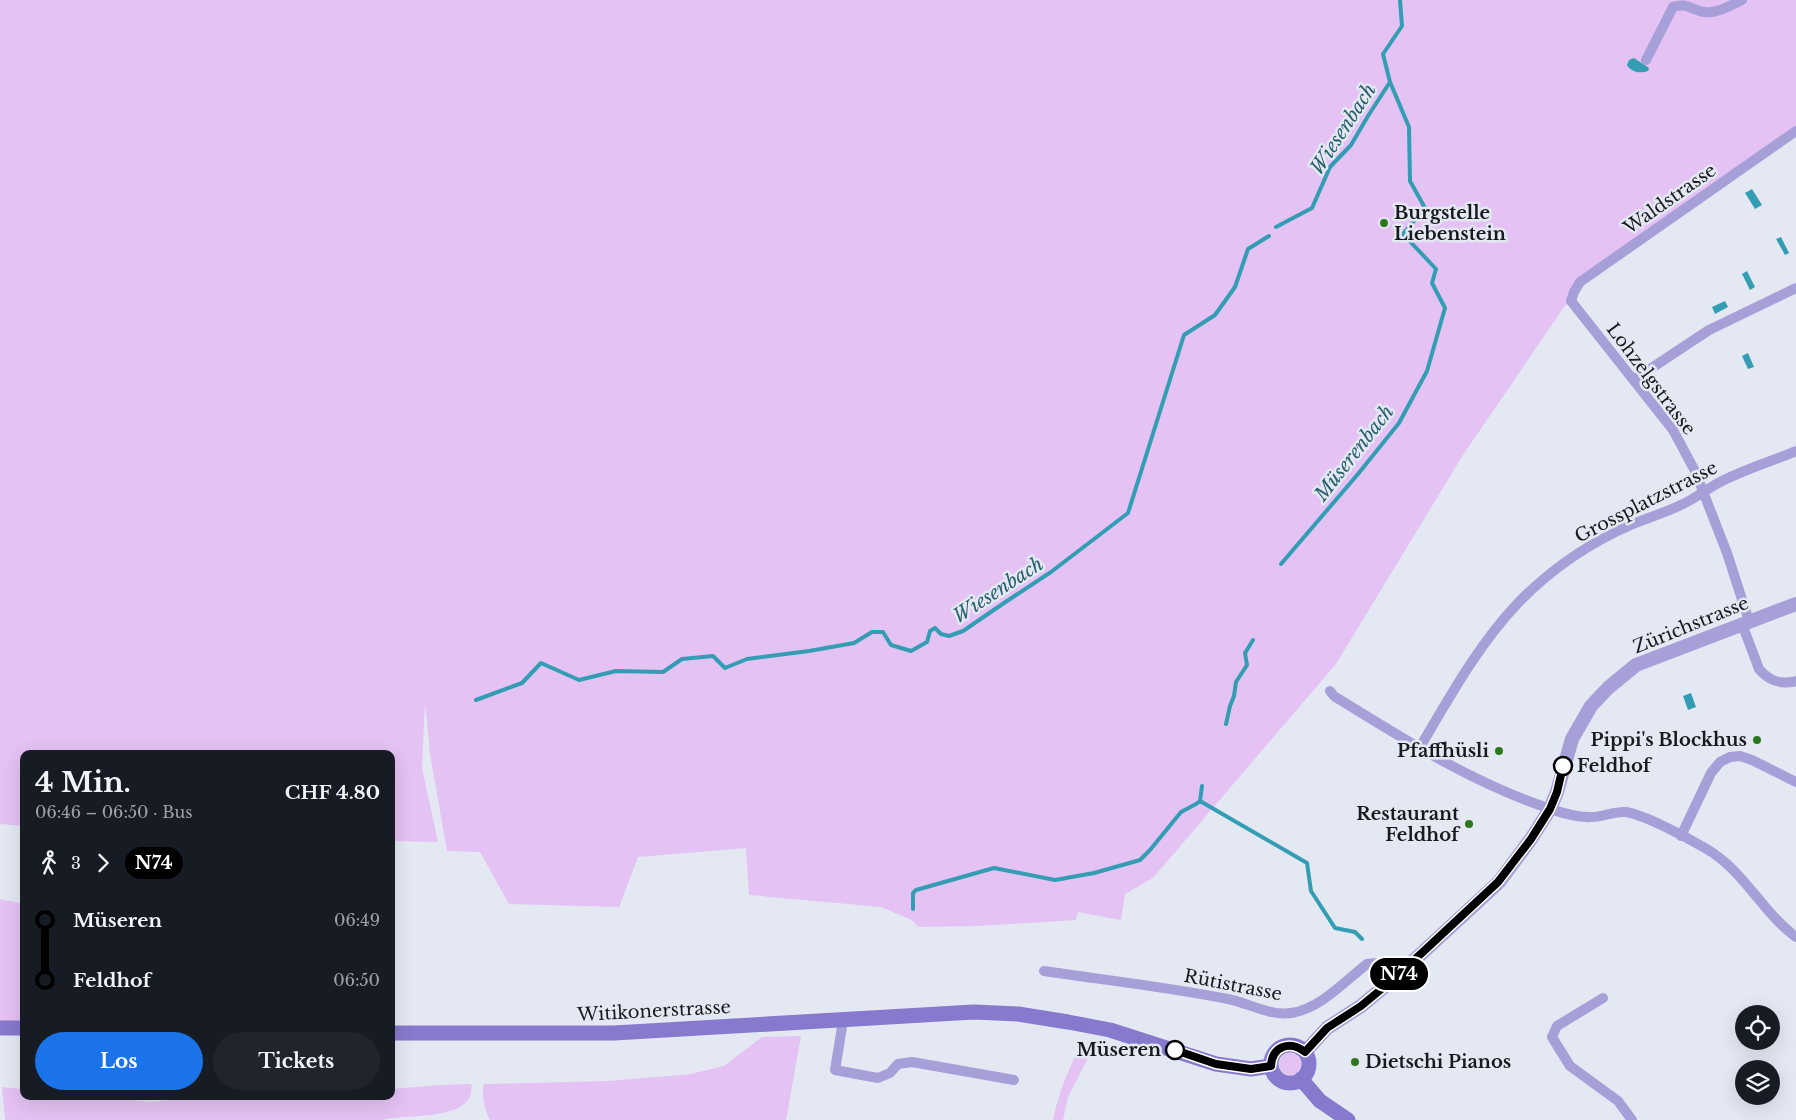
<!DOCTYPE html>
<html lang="de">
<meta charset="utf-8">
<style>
body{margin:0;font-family:"Libre Baskerville",serif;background:#20242c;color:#f1f3f6;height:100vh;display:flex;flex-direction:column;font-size:19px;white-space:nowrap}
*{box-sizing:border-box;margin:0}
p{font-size:16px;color:#9ea1a6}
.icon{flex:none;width:28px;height:28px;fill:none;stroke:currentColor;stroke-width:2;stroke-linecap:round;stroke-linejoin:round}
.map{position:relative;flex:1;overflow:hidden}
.panel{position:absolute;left:20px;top:750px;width:375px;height:350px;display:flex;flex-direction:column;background:#171b24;border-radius:10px;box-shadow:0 5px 20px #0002}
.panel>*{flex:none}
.badge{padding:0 10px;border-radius:16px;font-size:18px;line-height:32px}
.buttons{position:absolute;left:1735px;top:1005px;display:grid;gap:10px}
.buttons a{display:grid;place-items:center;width:45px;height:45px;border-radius:50%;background:#171b24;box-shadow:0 5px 20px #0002;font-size:25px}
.map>.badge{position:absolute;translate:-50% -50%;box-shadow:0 0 0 2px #fff}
.legs{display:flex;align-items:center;gap:8px;height:55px;padding:0 15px;font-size:16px}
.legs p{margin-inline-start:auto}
.headline{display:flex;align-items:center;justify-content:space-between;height:85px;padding:0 15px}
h1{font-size:28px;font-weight:700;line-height:38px}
.primary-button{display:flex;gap:10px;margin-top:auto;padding:10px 15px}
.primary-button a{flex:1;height:58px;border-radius:30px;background:#1a73e8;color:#fff;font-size:20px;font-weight:700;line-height:58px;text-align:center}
.primary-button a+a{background:#20242c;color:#f1f3f6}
ul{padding:0 15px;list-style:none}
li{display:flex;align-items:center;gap:18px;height:60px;font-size:19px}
li i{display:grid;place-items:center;width:8px;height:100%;margin:0 6px;background:currentColor}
li i::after{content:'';width:12px;height:12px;margin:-6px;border:4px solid;border-radius:50%;background:#171b24}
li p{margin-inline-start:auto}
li:first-child i{background:linear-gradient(#0000 50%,currentColor 0)}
li:last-child i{background:linear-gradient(currentColor 50%,#0000 0)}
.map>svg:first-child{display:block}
.green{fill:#e4c2f4}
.water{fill:#339db3}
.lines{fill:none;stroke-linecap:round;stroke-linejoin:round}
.stream{stroke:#339db3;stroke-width:4}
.minor{stroke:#a69fd8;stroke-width:10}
.tertiary{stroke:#a69fd8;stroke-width:14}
.secondary{stroke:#8779cd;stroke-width:15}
.line-1-casing{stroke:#fff;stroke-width:11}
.line-1{stroke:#000;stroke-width:8}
.poi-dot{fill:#2c771d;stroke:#e3e8f3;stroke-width:2}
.stop-1-dot{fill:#fff;stroke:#000;stroke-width:2.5}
.labels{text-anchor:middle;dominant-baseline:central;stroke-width:5;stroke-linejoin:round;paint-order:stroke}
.street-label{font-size:18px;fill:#181a1e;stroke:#e3e8f3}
.poi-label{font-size:18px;font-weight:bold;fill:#181a1e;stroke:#e3e8f3;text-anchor:end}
.stop-label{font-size:18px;font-weight:bold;fill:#181a1e;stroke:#e3e8f3;text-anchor:start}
.water-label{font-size:19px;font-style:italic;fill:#29606d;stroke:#e3e8f3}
</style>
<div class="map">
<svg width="1796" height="1120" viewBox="0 0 1796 1120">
<rect width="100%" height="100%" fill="#e3e8f3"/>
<!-- green -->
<path class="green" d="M0,0H1734L1705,12L1742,0H1796V131L1580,282L1571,301L1564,307L1463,455L1336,664L1153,878L1125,894L1121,920L1078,912L1076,920L977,926L918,927L912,920L881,907L749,895L746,848L638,857L619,907L509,904L480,852L447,851L430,754L425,701L422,768L438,842L391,841V754H24V826L0,824Z
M0,899L24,904V1021H0Z
M801,1036L786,1120H490C485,1112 481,1093 484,1084L609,1081L691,1074L724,1066L762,1037Z
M1078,1050L1090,1054L1068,1097L1063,1120H1053C1058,1095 1067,1073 1078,1050Z
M1279 1064a11 11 0 1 1 22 0a11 11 0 1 1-22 0Z
M469,1084L472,1085C471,1089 471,1093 470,1097C459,1120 405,1114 382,1120H5L2,1087L24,1089V1096H89L150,1102L211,1096H391V1089L441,1085Z"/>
<!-- water -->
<path class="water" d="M1634,58L1649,68L1648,71C1640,74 1631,72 1627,65L1629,60Z
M1752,189L1762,205L1755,209L1745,193Z
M1781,237L1789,253L1785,255L1776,239Z
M1747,271L1755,287L1750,290L1742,274Z
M1725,301L1728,307L1715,314L1712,307Z
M1748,353L1754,367L1748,369L1742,356Z
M1691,693L1696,707L1688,710L1683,696Z"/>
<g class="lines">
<!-- stream -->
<path class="stream" d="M1276,227L1312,208L1330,167L1351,145L1368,116L1390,82
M1281,564L1358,474L1399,423L1427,371L1445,308L1432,283L1436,269L1403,234L1425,208L1410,181L1409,127L1390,82L1383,54L1402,26L1400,0
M476,700L522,683L541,663L579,680L616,671L663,672L682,659L713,656L725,668L747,659L809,651L854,643L872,632H883L891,645L911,651L927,642L930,631L935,628L941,634L949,636L963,631L1004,603L1051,572L1128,513L1184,335L1215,315L1235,287L1248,249L1269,236
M1226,724L1230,706L1234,696L1236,682L1247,665L1245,653L1253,640
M1200,801L1307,863L1311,891L1335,928L1355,932L1362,939
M913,909V893L916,890L994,868L1055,880L1094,873L1140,860L1150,850L1181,812L1196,804L1200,801L1202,786"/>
<!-- minor -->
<path class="minor" d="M1646,60L1673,7C1687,2 1691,10 1704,12C1717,14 1731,5 1742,0
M1635,379L1709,330L1796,288
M1749,621L1727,553L1695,471L1673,430L1571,301L1574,292L1580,282L1796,131
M1742,624L1759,669C1769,681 1780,685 1796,681
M1330,691L1334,696C1402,738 1472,783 1548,808C1562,813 1577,818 1592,817C1603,817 1614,811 1626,812C1645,815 1686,837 1705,848C1744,870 1761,911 1796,937
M1420,747C1449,698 1478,645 1518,603C1551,569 1591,542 1633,524C1650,517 1667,512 1683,504C1696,498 1708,488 1722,481C1746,469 1772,461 1796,451
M1681,836L1711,773L1720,762L1730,757L1740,756L1752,760L1796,782
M1044,971C1105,980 1167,987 1228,999C1249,1003 1269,1016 1291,1013C1320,1009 1345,981 1367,964C1382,961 1386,967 1396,977
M1603,998L1557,1026L1552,1037L1570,1066L1618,1101L1632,1120
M843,1021L835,1070L878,1078L890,1073L898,1064L912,1062L1014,1080"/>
<!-- tertiary -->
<path class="tertiary" d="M1305,1052L1327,1028L1361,1006L1396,977L1499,882L1531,839L1550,809L1557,792L1572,739L1591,706L1608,688L1636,665L1796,604"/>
<!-- secondary -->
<path class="secondary" d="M0,1028H24
M391,1033H614L974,1012L1018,1014L1068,1022L1110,1030L1216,1064L1251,1069L1271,1066
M1271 1064a19 19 0 1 1 38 0a19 19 0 1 1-38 0Z
M1301,1079L1320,1101L1348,1120"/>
</g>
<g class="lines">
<!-- line-1 casing -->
<g class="line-1-casing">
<path id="line-1" d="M1175,1050L1216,1064L1251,1069L1271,1066C1272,1046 1290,1040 1305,1052L1327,1028L1361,1006L1396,977L1498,882L1531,839L1550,809L1557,792L1563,766"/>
</g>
<!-- line-1 -->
<use href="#line-1" class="line-1"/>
</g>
<!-- markers -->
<g class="poi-dot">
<circle cx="1384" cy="223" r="5"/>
<circle cx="1757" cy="740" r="5"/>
<circle cx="1499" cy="751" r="5"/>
<circle cx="1469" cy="824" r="5"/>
<circle cx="1355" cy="1062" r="5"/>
</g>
<g class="stop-1-dot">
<circle cx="1563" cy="766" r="9"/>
<circle cx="1175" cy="1050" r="9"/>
</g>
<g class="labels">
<!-- street labels -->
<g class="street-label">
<text transform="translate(1670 199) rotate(-35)">Waldstrasse</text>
<text transform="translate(1651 379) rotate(53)">Lohzelgstrasse</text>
<text transform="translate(1646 502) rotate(-27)">Grossplatzstrasse</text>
<text transform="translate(1691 625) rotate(-22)">Zürichstrasse</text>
<text transform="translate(1233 985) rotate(11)">Rütistrasse</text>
<text transform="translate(654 1011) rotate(-3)">Witikonerstrasse</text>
</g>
<!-- poi labels -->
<g class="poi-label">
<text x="1394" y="213" text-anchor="start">Burgstelle<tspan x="1394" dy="21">Liebenstein</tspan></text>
<text x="1747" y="740">Pippi's Blockhus</text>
<text x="1489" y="751">Pfaffhüsli</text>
<text x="1459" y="814">Restaurant<tspan x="1459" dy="21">Feldhof</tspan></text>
<text x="1365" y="1062" text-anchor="start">Dietschi Pianos</text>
</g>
<!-- stop labels -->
<g class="stop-label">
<text x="1577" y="766">Feldhof</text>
<text x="1161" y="1050" text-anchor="end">Müseren</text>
</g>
<!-- water labels -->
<g class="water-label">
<text transform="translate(1343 129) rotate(-57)">Wiesenbach</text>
<text transform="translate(1354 453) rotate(-52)">Müserenbach</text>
<text transform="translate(998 590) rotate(-33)">Wiesenbach</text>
</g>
</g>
</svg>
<div class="buttons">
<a><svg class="icon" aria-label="locate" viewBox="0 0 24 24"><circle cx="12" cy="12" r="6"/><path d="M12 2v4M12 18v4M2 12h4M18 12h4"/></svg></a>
<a><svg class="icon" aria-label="layers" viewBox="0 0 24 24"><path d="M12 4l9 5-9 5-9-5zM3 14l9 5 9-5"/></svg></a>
</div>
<b class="badge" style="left:1399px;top:974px;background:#000;color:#fff">N74</b>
<section class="panel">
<div class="headline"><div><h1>4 Min.</h1><p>06:46 – 06:50 · Bus</p></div><b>CHF 4.80</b></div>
<div class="legs"><svg class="icon" aria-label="walk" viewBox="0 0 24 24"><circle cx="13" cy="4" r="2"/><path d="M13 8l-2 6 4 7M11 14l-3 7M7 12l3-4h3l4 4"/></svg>3<svg class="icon" aria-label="forward" viewBox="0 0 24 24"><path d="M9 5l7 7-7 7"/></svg><b class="badge" style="background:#000;color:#fff">N74</b></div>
<ul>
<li><i style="color:#000"></i><b>Müseren</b><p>06:49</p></li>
<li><i style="color:#000"></i><b>Feldhof</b><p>06:50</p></li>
</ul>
<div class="primary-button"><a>Los</a><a>Tickets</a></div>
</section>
</div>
